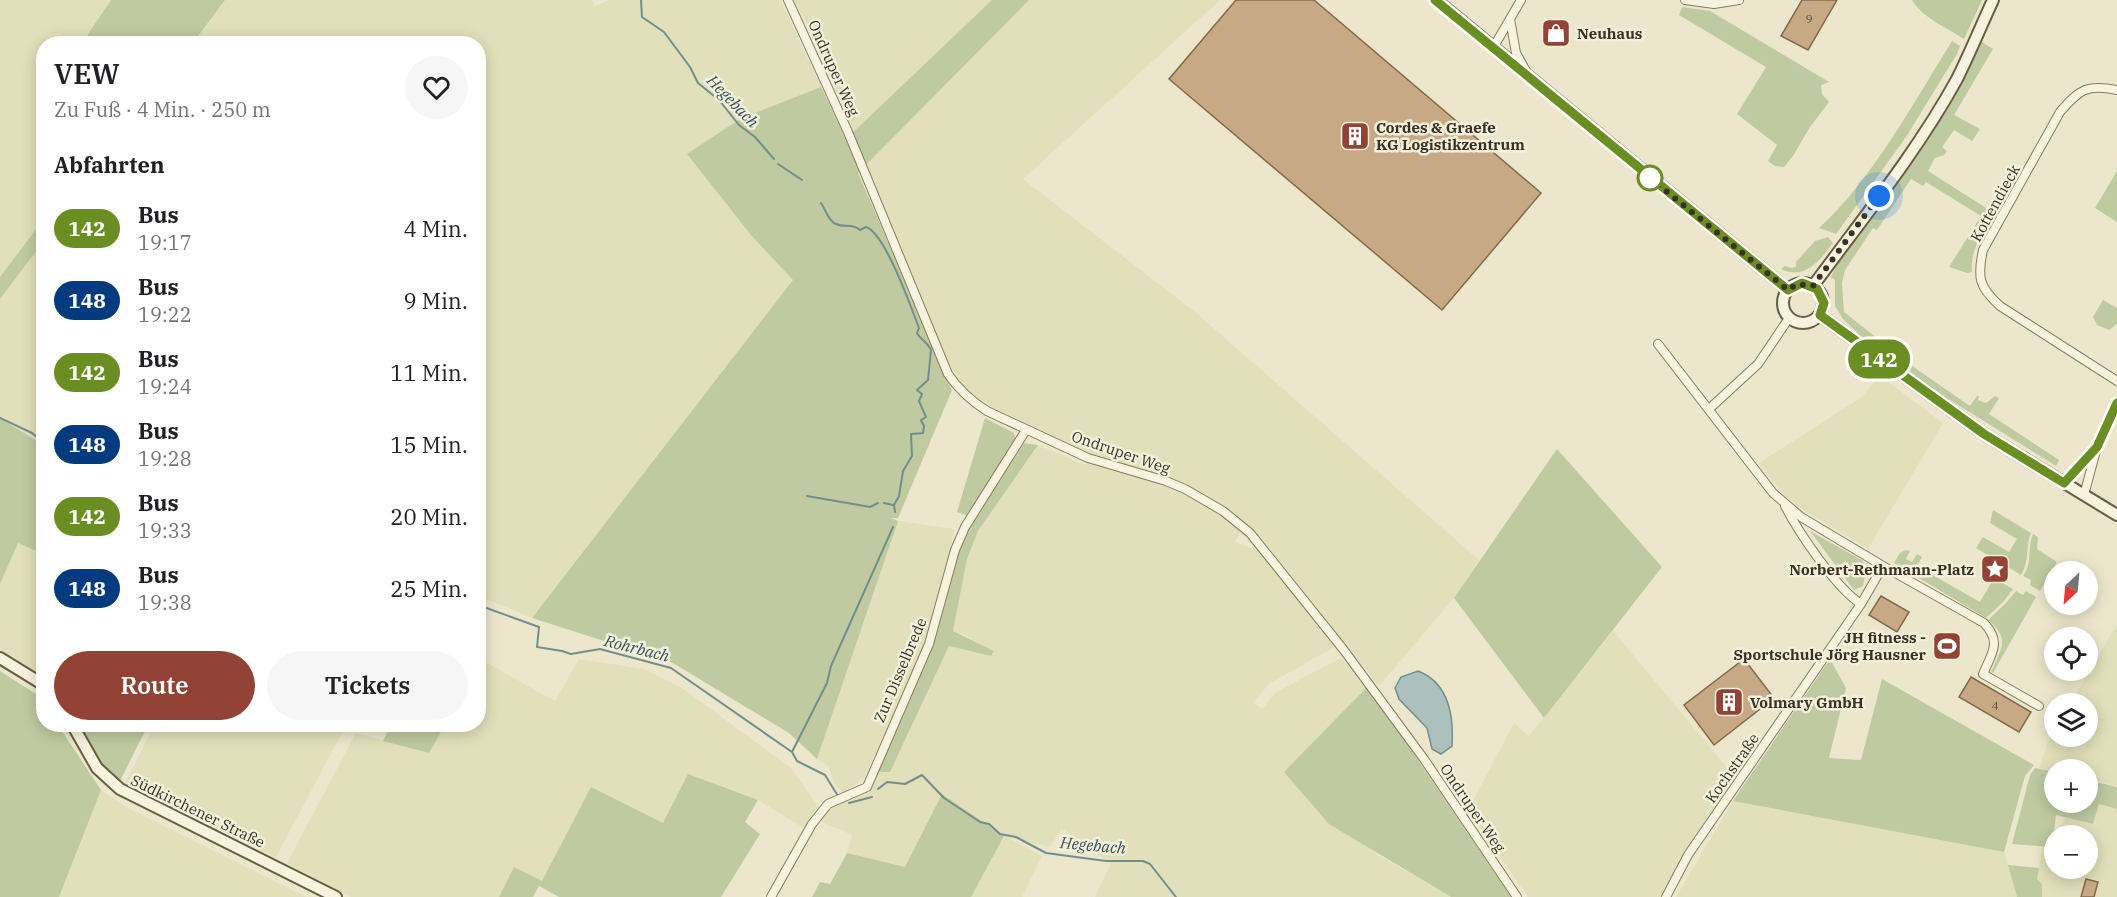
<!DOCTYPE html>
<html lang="de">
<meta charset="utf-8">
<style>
body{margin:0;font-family:"IBM Plex Serif",serif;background:#f6f6f6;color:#202124;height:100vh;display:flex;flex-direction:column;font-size:22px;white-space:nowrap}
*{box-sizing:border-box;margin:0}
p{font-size:20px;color:#757577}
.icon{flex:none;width:33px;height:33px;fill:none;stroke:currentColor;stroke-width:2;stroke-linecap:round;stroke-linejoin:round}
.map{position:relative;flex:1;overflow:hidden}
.drawer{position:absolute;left:36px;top:36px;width:450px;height:696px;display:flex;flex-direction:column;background:#fff;border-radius:24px;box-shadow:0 3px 15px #0003}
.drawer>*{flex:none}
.badge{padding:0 12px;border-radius:20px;font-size:21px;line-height:39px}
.needle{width:39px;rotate:206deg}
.tools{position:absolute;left:2044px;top:561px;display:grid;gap:12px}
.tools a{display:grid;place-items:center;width:54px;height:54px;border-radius:50%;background:#fff;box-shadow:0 3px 15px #0003;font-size:30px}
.you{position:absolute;width:30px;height:30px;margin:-15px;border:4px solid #fff;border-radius:50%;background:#1a73e8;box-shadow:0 0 0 9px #1a73e833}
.map>.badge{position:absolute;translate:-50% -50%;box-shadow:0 0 0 3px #fff}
h2{padding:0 18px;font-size:22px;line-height:54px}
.round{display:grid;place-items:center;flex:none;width:63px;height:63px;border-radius:32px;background:#f6f6f6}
.head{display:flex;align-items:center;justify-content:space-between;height:102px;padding:0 18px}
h1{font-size:28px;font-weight:600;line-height:45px}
.cta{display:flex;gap:12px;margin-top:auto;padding:12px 18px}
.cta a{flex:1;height:69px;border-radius:36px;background:#924336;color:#fff;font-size:24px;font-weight:600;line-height:69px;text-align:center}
.cta a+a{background:#f6f6f6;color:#202124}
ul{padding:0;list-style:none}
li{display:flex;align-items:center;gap:18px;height:72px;padding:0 18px}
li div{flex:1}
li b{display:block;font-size:22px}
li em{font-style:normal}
li .badge{min-width:66px;font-weight:700;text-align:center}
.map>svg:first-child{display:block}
.farmland{fill:#e1e0ba}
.green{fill:#bfcaa0}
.water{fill:#acc1be;stroke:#738f8c;stroke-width:1.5}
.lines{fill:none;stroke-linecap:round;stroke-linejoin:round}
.stream{stroke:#738f8c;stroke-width:2}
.building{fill:#c7aa85;stroke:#856a49;stroke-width:1.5}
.street-casing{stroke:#887b61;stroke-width:10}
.secondary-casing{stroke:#6a5d44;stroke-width:14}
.street{stroke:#f7f3df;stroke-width:8}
.secondary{stroke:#f7f3df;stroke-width:10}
.line-casing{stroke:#fff;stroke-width:14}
.line{stroke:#6b8e23;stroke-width:9}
.walk{stroke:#3a3123;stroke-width:6;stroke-dasharray:0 10.8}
.stop-dot{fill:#fff;stroke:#6b8e23;stroke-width:3}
.labels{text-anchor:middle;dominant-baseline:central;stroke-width:5;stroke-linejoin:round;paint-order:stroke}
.number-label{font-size:12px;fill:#5d4f3c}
.poi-label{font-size:15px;font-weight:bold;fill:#3a3123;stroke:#f4f0db;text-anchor:start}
.street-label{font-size:15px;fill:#3a3123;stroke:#f4f0db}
.water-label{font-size:16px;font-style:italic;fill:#345558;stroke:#f4f0db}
</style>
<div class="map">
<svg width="2117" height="897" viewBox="0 0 2117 897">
<rect width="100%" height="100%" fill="#ece7cc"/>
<!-- farmland -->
<path class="farmland" d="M0,0H111L82,43L44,44L43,220L0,277Z
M225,0H592L595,6L609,0H780L786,12L846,139L794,280L532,618L479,596L478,44H193Z
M794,0H992L853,134L810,30Z
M1029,0H1220L1023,179L1195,312L1479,560L1454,598L1379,686L1251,527L1222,506L1188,486L1094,455L997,410L968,391L950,366L867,164Z
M43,242V443L0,418V299Z
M1879,375L1943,423L1868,549L1800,508L1784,495L1759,463L1862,397Z
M1038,445L1085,465L1087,462L1182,491L1242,529L1235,542L1263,553L1334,647L1269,684L1253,703L1262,709L1276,692L1341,658L1368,686L1284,772L1376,854L1451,897H1095L1111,863L1079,843L1062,828L1050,847L1007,837L1042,856L1022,897H971L1004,836L942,794L905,867L847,853L852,835L820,821L833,806L866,794L877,772H890L949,646L990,656L993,652L964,634L953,631L967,559L978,531Z
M898,521L955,529L935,616L907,684L864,778L844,793L836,786L828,766L817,759Z
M18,543L43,554V680L0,654V584Z
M2117,624V786L2088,779V770H2055V772L2039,768L2047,744L2055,730V736H2088V704L2071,703Z
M1613,631L1735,777L1660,897H1528L1468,810L1514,723L1529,736Z
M480,659L555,701L579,659L644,669L682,688L791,768L818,806L804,828L758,800L688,774L664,823L541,881L514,868L499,897H351L287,863L356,733L429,753L445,725L478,724Z
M341,724L345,727L276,857L123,787L154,725Z
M101,790L128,808L306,897H59Z
M1733,801L2004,852L2017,897H1676Z
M2099,804L2117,809V897H2042V885L2037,879L2043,847H2055V868H2088V836L2059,835L2065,817L2093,824Z"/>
<!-- green -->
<path class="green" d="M111,0H225L193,43H82Z
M992,0H1029L858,173L952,390L898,518H891L898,521L817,759L789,733L673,663L532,618L793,280L751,235L687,154L740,119L821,87L846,139Z
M1912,0H1982L1964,39C1948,28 1922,18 1912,0Z
M1682,7L1710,11L1829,82L1821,85L1822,94L1829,102L1810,127L1793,156L1784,167L1775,166L1768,161L1777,145L1737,114L1766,67L1679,15Z
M1952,41L1960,46L1957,54L1906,137L1836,234L1819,228C1872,180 1914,102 1952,41Z
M1980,41L1993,49L1954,115L1980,129L1972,141L1954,130L1942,147L1947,151L1944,155L1935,158L1928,171L1991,211C1985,231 1969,251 1972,272L1967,273L1949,267L1981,216L1926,182L1923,186L1911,179L1877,230L1873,228L1845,270L1842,283L1844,312L1915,368L1970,406L1977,396H1979L1978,400L1986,403L1995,396L1999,398L1989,414L2059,460L2056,466L1934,390L1875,349L1843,319L1835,306V280L1831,277L1836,266L1906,167Z
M2117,171V222L2095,208Z
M43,220V242L0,299V277Z
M1828,237L1833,243C1820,260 1805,281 1781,269L1785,266L1791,268L1796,267V262L1815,241Z
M2103,300L2117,308V324L2109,330L2097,325L2093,317Z
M0,418L44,445L43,554L18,543L0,584Z
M985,418L1014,433L1016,441L968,516L957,512Z
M1024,443L1038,445L978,531L967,559L953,631L994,651L991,656L949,646L890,772H877L933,645L958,553L968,529Z
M1557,449L1662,567L1544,718L1454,598Z
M1993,510L2031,533C2025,547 2030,561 2021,575L1976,548L1983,537L2009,552L2017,539L1990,523Z
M1810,531L1863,561L1866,569L1863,586L1854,590Z
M2033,534L2038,537L2037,549L2057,562L2040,591L2030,585L2031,580L2023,576C2033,562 2027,548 2033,534Z
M1906,550L1910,551L1906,559L1912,562L1917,554L1922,557L1917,566L1980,602L1994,578L2013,589L2004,601L1986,618L1894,563L1900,553Z
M2016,591L2023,595L2026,591L2036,597L1993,673L1991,672C2001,649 2011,639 1988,620L2006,603Z
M1830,659L1846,688L1829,758L1861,760L1882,679L2034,765L2025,776L2004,852L1733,801Z
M0,671L39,696L43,702L44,724L58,725L101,790L59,897H0Z
M1368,686L1511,897H1451L1329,824L1284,772Z
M78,725H148L118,785L107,775Z
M391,725V724L445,725L429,753L383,741Z
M2035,768L2055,772V802H2088V780L2117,787V809L2099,804L2093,824L2056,815L2052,847L2012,844L2030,775Z
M688,774L758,800L745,822L760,834L721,897H559L539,886L533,897H499L514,867L542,881L591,787L663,823Z
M942,794L1004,836L971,897H812L820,882L830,884L847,853L905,867Z
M2008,865L2039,868L2037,879L2042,884V897H2017Z"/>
<!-- water -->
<path class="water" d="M1418,671C1449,683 1454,715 1452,746L1441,754L1432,749L1427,728L1399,699L1395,688L1401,677Z"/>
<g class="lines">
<!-- stream -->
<path class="stream" d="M641,0L642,17L664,32L690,67L698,83L719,100L739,125L755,137L774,159
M778,164L802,180
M821,203C826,210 828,221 836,224C845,228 852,223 860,230L866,227C885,233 911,307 919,328L917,333C921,340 928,343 931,350L928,380L917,390L922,394L919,401L926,417L921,420L924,426L923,433L911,434L912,456L903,471L899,496L894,505L895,512
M0,418L32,433L44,443
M807,496L870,507L878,503
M884,503L893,505
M478,605L539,627L537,647L562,651L571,654L600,649L671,668L792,752
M878,789L887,782L905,784L922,775L944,798L980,822L989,824L1000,834L1016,837L1046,853L1106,861H1143L1150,864L1176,897
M838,796L825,775L797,761L792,752L827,683L831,666L893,527
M849,803L872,797"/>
</g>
<!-- building -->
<path class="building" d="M1236,0H1314L1541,193L1442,310L1169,79Z
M1802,0H1837L1808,50L1781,36Z
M1881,596L1909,612L1897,632L1869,615Z
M1744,659L1774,698L1714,745L1684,705Z
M1971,677L2031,712L2019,732L1959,697Z
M2086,879L2098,882L2094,897H2081Z"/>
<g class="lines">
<!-- street casing -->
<g class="street-casing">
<path id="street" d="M788,0L848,132L948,374C959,390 971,401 987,411L1088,458L1166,481L1185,489L1223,511L1250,533L1343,649L1424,759L1517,897
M1685,0L1714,4L1739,0
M1510,19L1516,53L1526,71
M1493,48L1521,0
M2117,90C2087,84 2080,89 2060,112L1983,250C1977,278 1979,287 2000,306L2117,381
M1658,344L1773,493L1801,517L1883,566
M1709,409L1758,364L1789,318
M2064,483L2092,453
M2084,495L2097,447L2117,404
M1785,506C1799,533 1836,588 1861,604
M771,897L812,824L828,804L867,787L929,644L955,550L965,527L1026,430
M1666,897L1688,855L1861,604L1883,566L1984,623C2002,642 1992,653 1983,674L2039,706"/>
</g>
<!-- secondary casing -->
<g class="secondary-casing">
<path id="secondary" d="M1436,0L1788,290
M1783 303a20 20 0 1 1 40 0a20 20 0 1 1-40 0Z
M1813,286C1863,218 1917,152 1957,79C1970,53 1981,26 1993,0
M1820,315L1984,434L2117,515
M0,658L44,685
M72,724L97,768L120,789L336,897"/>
</g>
<!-- street -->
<use href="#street" class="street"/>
<!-- secondary -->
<use href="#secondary" class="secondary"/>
</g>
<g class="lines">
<!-- line casing -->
<g class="line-casing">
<path id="line" d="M1435,0L1788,290L1802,283L1817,289L1824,303L1820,315L1984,434L2064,483L2097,447L2117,403"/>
</g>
<!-- line -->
<use href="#line" class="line"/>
<!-- walk -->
<path class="walk" d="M1650,178L1788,290L1797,284L1813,286L1879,196"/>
</g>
<!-- icons -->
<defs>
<g id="shop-square" transform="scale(1.5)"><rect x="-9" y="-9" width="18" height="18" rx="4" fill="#924336" stroke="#f4f0db"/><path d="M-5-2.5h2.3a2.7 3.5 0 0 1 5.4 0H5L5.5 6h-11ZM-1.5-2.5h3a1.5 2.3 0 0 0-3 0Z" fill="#fff"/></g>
<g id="building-square" transform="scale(1.5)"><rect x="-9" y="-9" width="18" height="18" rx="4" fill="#924336" stroke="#f4f0db"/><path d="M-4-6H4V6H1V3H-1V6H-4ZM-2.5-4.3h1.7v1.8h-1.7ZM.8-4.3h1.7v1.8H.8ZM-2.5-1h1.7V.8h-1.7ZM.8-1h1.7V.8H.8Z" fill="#fff"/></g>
<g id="sight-square" transform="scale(1.5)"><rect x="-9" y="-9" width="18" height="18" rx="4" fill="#924336" stroke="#f4f0db"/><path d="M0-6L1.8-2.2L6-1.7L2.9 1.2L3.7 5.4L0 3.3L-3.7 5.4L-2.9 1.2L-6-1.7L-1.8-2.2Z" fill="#fff"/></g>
<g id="stadium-square" transform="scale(1.5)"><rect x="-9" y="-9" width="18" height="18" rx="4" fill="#924336" stroke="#f4f0db"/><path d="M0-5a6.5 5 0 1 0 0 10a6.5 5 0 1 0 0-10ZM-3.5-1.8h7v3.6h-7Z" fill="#fff"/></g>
</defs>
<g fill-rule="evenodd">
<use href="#shop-square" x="1556" y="33"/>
<use href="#building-square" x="1355" y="136"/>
<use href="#sight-square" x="1995" y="569"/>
<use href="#stadium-square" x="1947" y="646"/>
<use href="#building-square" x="1729" y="702"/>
</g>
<!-- markers -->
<circle class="stop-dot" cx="1650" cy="178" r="12"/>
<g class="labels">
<!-- number labels -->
<g class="number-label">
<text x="1809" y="18">9</text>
<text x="1995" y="705">4</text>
</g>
<!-- poi labels -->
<g class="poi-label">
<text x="1577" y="33">Neuhaus</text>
<text x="1376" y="127">Cordes &amp; Graefe<tspan x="1376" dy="17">KG Logistikzentrum</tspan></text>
<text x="1974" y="569" text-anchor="end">Norbert-Rethmann-Platz</text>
<text x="1926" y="637" text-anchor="end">JH fitness -<tspan x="1926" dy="17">Sportschule Jörg Hausner</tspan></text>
<text x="1750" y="702">Volmary GmbH</text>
</g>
<!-- street labels -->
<g class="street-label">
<text transform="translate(834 68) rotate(66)">Ondruper Weg</text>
<text transform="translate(1995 203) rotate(-61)">Kottendieck</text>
<text transform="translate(1121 452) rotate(19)">Ondruper Weg</text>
<text transform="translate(900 670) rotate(-67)">Zur Disselbrede</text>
<text transform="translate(1732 768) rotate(-55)">Kochstraße</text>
<text transform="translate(1473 808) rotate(56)">Ondruper Weg</text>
<text transform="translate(198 811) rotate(26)">Südkirchener Straße</text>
</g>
<!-- water labels -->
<g class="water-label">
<text transform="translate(733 101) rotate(46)">Hegebach</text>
<text transform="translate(637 648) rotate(14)">Rohrbach</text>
<text transform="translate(1093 845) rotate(5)">Hegebach</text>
</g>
</g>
</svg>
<div class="tools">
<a><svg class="needle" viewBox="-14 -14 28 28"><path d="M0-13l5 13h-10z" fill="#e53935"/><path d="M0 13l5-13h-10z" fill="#757577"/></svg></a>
<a><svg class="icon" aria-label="locate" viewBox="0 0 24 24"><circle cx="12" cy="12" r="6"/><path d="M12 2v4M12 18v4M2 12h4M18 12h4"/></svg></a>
<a><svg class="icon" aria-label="layers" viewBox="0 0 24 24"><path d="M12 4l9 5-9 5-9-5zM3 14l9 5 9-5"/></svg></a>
<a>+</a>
<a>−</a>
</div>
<div class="you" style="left:1879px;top:196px"></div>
<b class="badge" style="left:1879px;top:359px;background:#6b8e23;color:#fff">142</b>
<section class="drawer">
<div class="head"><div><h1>VEW</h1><p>Zu Fuß · 4 Min. · 250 m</p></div><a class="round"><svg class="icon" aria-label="heart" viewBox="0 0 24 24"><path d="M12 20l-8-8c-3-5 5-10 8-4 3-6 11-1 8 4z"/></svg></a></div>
<h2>Abfahrten</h2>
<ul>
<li><span class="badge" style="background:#6b8e23;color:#fff">142</span><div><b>Bus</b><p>19:17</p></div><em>4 Min.</em></li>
<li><span class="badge" style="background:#003b80;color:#fff">148</span><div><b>Bus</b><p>19:22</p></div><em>9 Min.</em></li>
<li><span class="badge" style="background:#6b8e23;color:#fff">142</span><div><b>Bus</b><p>19:24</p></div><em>11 Min.</em></li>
<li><span class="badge" style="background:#003b80;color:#fff">148</span><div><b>Bus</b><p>19:28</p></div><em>15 Min.</em></li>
<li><span class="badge" style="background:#6b8e23;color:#fff">142</span><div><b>Bus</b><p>19:33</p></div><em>20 Min.</em></li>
<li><span class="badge" style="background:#003b80;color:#fff">148</span><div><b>Bus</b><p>19:38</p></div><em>25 Min.</em></li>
</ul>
<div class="cta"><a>Route</a><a>Tickets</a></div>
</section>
</div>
